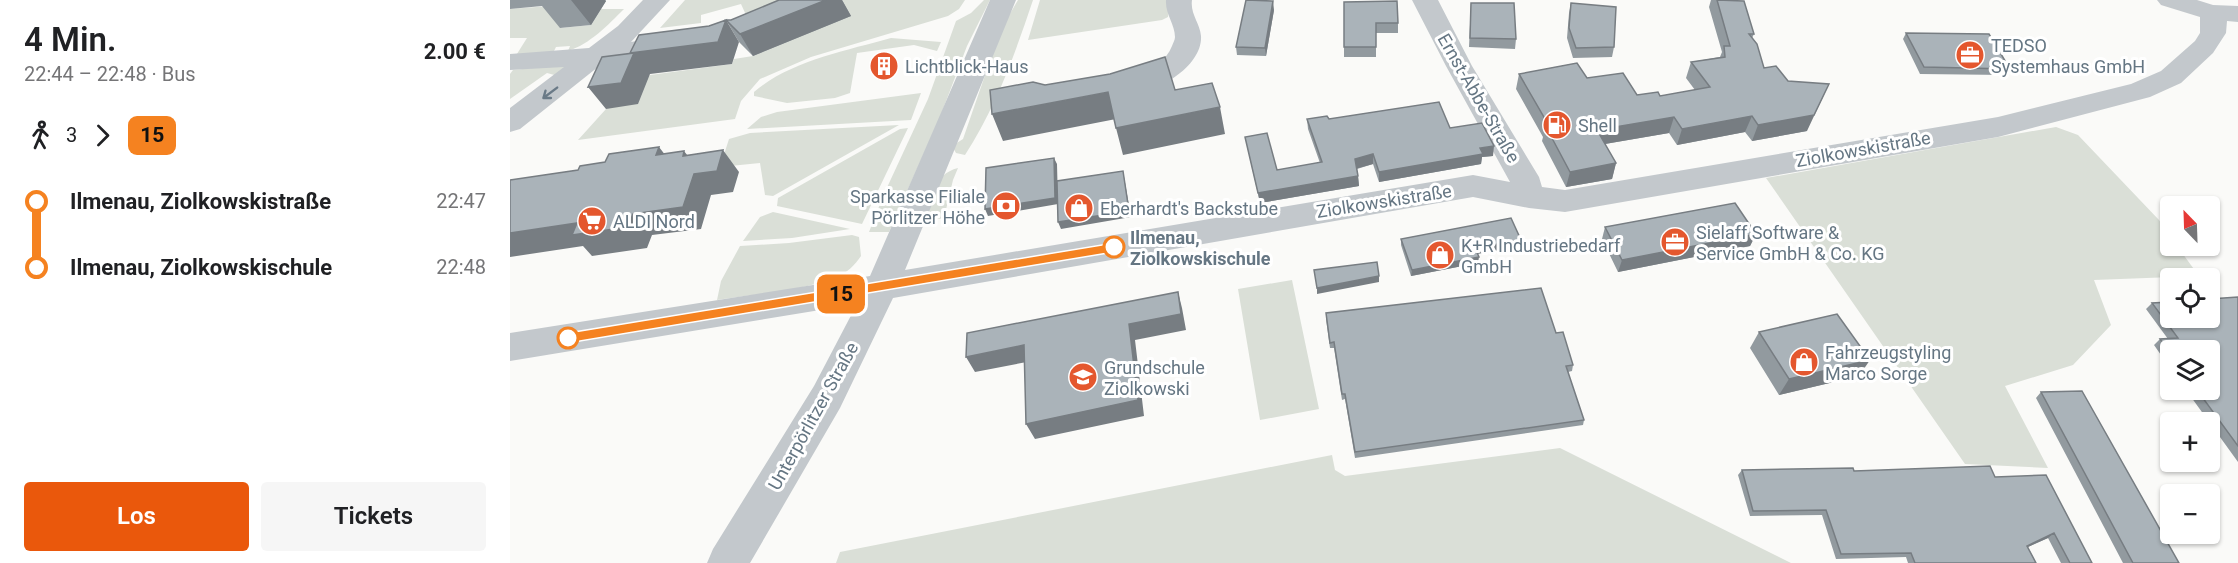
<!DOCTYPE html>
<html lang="de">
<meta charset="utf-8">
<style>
body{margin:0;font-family:Roboto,sans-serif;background:#f6f6f6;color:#202124;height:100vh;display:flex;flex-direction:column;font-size:22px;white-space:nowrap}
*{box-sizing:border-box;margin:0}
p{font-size:20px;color:#757577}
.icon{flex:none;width:33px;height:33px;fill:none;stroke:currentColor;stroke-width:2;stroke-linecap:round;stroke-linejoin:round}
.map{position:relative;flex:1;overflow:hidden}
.side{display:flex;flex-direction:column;background:#fff;width:510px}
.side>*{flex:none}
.badge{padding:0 12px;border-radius:9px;font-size:21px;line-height:39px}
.needle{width:39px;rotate:337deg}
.tools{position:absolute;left:1650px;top:196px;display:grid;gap:12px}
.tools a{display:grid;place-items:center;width:60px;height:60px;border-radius:6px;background:#fff;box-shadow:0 2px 4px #0004;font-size:30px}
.map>.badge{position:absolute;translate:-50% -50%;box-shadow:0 0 0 3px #fff}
.legs{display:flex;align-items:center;gap:9px;height:66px;padding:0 24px;font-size:20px}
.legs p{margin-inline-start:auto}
.summary{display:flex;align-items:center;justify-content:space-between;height:102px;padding:0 24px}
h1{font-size:33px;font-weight:600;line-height:45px}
.action{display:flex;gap:12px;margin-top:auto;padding:12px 24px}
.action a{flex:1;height:69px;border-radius:6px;background:#ea580c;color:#fff;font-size:24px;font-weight:600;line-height:69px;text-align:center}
.action a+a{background:#f6f6f6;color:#202124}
ul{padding:0 24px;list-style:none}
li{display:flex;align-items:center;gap:21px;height:66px;font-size:22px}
li i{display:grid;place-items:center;width:9px;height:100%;margin:0 8px;background:currentColor}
li i::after{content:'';width:15px;height:15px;margin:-8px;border:4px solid;border-radius:50%;background:#fff}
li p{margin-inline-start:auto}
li:first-child i{background:linear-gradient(#0000 50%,currentColor 0)}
li:last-child i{background:linear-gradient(currentColor 50%,#0000 0)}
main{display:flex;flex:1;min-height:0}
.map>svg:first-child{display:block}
.green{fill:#dadfd7}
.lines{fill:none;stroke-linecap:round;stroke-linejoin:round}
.minor{fill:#c3c8cc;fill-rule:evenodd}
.wall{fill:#929a9f}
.shaded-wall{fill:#777d82}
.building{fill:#aab3b9;stroke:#777d82;stroke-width:1.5}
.oneway{stroke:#6a7a87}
.line-1{fill:#f58220;stroke:#fff;stroke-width:1.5}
.stop-1-dot{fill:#fff;stroke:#f58220;stroke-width:3}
.labels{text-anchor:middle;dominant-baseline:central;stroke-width:6;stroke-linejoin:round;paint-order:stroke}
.poi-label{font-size:18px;fill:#657683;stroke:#fff;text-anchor:start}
.street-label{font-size:18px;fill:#657683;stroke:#fff}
.stop-label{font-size:18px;font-weight:bold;fill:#657683;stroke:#fff;text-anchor:start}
</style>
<main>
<section class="side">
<div class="summary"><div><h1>4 Min.</h1><p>22:44 – 22:48 · Bus</p></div><b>2.00 €</b></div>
<div class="legs"><svg class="icon" aria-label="walk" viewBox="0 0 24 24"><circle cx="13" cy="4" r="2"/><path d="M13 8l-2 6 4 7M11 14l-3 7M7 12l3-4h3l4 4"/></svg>3<svg class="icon" aria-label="forward" viewBox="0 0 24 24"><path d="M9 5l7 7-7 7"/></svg><b class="badge" style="background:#f58220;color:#111">15</b></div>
<ul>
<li><i style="color:#f58220"></i><b>Ilmenau, Ziolkowskistraße</b><p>22:47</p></li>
<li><i style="color:#f58220"></i><b>Ilmenau, Ziolkowskischule</b><p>22:48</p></li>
</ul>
<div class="action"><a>Los</a><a>Tickets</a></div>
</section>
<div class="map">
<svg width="1728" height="563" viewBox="0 0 1728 563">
<rect width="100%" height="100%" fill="#fafaf8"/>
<!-- green -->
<path class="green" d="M175,0H275L236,15L231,4L191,15V23L150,28Z
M333,0H455L449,9L438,16L301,57L250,79L231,101L225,119L68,140L96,109L140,75L222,64L224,59L243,56L340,16L328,2Z
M474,0H480L457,46L430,117L379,232H359L374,194L418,99L446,21L461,13Z
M508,0H523C505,54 486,107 455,155L446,153L442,146L453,139L491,29Z
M530,0H660L658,17L652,20L518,40Z
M66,4L51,28L81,25L91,9H114C98,25 80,44 58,51L60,46L46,47L43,53L5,57L17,38H0V9Z
M381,38L431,42L427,51L404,45L347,53L340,93L325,98L277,103L244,96V92C280,61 335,51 381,38Z
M51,65L57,69L48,76L37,73L0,99V74L3,70Z
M411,93L401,120L237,129L251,117L267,112Z
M389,125L263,196L255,195L250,163L210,167L219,139L240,133Z
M1546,127L1568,135L1649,220L1660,237V246H1667L1689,276L1584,280L1601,325L1563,365L1495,386L1538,468L1455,464L1256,178Z
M398,128L352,224L267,206L268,198L390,129Z
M448,168L443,180L434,218L412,222C420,200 423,174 448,168Z
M263,212L340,229L282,238L233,241L250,217Z
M342,235L349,237L351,256C345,265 337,273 326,277C298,290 239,295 207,300L211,281L230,246L279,243Z
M782,280L809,409L750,420L728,289Z
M1050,448L1281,563H326L330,552L822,455L825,470L835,476Z"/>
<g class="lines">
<!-- minor -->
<path class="minor" d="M133,0H160L121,42L168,33L177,35L181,41L177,47L93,63L10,129L0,132V108L54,67L0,70V54L79,48L108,26Z
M480,0H506L395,270L963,175L1000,182L936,66L902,0H928L962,66L1029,177L1032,187L1055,190L1488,117L1621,84L1651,71L1685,41L1690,33V17L1651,5L1647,0H1687L1703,5L1728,6V22L1717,21L1716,33L1703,53L1671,83L1640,97L1488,137L1055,212L1019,208L963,197L383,298L330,408L240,563H197L203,549L304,386L347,304L0,361V333L360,276Z
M656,0H682C680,14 690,23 691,36C693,69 637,100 609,92L605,86C617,68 650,76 662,46C663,43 665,40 665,37C665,24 655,14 656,0Z"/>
</g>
<!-- wall -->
<path class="wall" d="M0,0H95L96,1L81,25L50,28L32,6L0,9Z
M269,0H332L341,16L243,56L229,42L216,20H221Z
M1201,0H1207L1244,34L1242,38L1254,68L1297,131L1242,141L1235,132L1167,145L1159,133L1095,144L1106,163L1102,179L1056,187L1032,141L1033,137L1006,89L1009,74L1077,78L1127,95L1150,96L1185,90L1176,78L1181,62L1210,57L1212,52L1199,7Z
M834,2L888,23V33H866V57H834Z
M961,3L1006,39L1005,49L959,47Z
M1061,3L1104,47L1102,57L1063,58L1057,38L1059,13Z
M764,10L756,56L727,55L726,47Z
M1396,33L1500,69L1496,75L1410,74L1393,39Z
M797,119H819L940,128L983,156L972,157L971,164L869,182L863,164L847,169L848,176L849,186L750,203L735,137L767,170L810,163L798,129Z
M1095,227L1246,234L1240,246L1108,272L1092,239Z
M891,239L1011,240L1010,246L968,254V263L901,276L891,245Z
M1728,297V462L1676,390H1700L1660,351V368L1644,345L1650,339H1658L1636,309L1642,303Z
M816,319L1046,333L1063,365L1062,371L1058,372L1074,420L1073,425L845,458L835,399L832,400L824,348H820Z
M1249,332L1349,376L1269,395L1240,348Z
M1531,392L1669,563H1613L1526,398Z
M1232,470L1344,471L1485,477L1582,563H1551L1538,538L1518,547L1526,563H1398L1396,557L1326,559L1312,515L1240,516L1228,475Z"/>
<!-- shaded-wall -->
<path class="shaded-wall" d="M61,0H95L96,1L81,25Z
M316,0H332L341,16L243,56L230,34Z
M763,1L764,10L756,56L755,48Z
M216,20L229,42L222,64L140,74L128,104L96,109L78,87L120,53Z
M1319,84L1297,131L1242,141L1248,125Z
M598,92L606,119L493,141L482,114Z
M710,107L715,134L613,155L606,128Z
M1242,116L1235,132L1167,145L1172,129Z
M1164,117L1159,133L1083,146L1087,130Z
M984,146L983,156L972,157L971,164L869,182V172L970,148Z
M149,147L166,169L146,155Z
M213,150L229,172L223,192L201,195L191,229L142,235L137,248L82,256L73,246L0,257V233L123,214L173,156L174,151L191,173Z
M863,154V164L845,169V159Z
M544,158L547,164L548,204L478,216L475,209Z
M1106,163L1102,179L1056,187L1060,172Z
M613,171L621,217L551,229L548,222Z
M848,176L849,186L750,203L748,193Z
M1246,234L1240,246L1108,272L1112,260Z
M1011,240L1010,246L965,254V248Z
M969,257L968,263L901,276L902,270Z
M869,276V282L807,294V288Z
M668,292L672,308L676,330L625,340L634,416L525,439L516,424L619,324Z
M514,345L522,361L465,372L456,357Z
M1360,360L1349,376L1269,395L1279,379Z
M1544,533L1538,538L1511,550L1517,546Z"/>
<!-- building -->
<path class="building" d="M269,0H316L230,34L216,20H221Z
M736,0L763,1L755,48L726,47Z
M1207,0L1234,1L1244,34H1239L1247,44L1254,68L1266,66L1278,81L1319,84L1304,115L1248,125L1242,116L1172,129L1164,117L1087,130L1106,163L1060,172L1035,125L1038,124L1009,74L1067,63L1077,78L1113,73L1127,95L1148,92L1150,96L1200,87L1181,62L1215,57L1214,46H1220Z
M887,1L888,23H866V47H834V2Z
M961,3H1004L1006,39L960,38Z
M1061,3L1106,7L1104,47L1066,48L1059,28Z
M216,20L208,42L120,53L129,35L199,26Z
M1396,33L1479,34L1500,69L1414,67Z
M124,53L111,83L78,87L92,57Z
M655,57L665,90L702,83L710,107L606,128L598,92L482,114L480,90L523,82L535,85L600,74Z
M929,102L940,128L972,123L984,146L970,148L973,154L869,172L863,154L845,159L848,176L748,193L735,137L757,133L767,170L812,162L797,119L817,116L819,119Z
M149,147L146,155L174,151L173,156L213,150L207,171L184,174L173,207L123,214L118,227L62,235L67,223L0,233V180L68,170L70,166L95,162L99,154Z
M544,158L545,198L475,209L476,168Z
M613,171L619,211L548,222L547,181Z
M1225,203L1246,234L1112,260L1095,227Z
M1001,218L1011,240L965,248L969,257L902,270L891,239Z
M867,262L869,276L807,288L804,270Z
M1031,288L1046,333L1053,332L1063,365L1056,366L1074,420L845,452L835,394H832L824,342L820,343L816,313Z
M668,292L671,314L619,324L628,400L516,424L514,345L456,357L457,333Z
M1728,297V446L1687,390H1700V351H1660V353L1650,339L1668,338L1642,303L1660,302V318H1700V299Z
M1327,314L1360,360L1279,379L1249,332Z
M1572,391L1669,563H1623L1531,392Z
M1480,466L1485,477L1536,475L1582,563H1560L1544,533L1517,546L1526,563H1405L1401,553L1331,554L1316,510L1243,511L1232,470L1343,468L1344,471Z"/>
<!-- one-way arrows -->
<defs><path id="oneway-shaft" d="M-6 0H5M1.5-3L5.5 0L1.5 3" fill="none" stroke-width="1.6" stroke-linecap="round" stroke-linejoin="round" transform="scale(1.5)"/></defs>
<use class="oneway" href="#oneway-shaft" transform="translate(40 93) rotate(143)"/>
<!-- line-1 -->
<path class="line-1" d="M604,243L610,247L604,252L58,343L52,338L58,333Z"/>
<!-- icons -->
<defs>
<g id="office-disc" transform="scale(1.5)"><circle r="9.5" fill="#e4572e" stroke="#fff"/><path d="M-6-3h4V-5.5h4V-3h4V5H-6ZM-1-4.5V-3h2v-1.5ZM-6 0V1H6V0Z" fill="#fff"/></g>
<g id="building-disc" transform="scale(1.5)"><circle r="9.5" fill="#e4572e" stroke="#fff"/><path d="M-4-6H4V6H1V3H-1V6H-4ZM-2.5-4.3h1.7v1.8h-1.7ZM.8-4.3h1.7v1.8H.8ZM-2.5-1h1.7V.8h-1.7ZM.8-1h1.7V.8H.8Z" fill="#fff"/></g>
<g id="fuel-disc" transform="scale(1.5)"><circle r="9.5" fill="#e4572e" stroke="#fff"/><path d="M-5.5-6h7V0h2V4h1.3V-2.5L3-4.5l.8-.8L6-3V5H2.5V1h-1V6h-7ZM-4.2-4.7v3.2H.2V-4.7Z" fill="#fff"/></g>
<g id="bank-disc" transform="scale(1.5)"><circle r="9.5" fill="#e4572e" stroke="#fff"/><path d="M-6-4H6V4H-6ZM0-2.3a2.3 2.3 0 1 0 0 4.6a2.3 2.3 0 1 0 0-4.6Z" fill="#fff"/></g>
<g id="shop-disc" transform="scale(1.5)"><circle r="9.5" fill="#e4572e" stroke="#fff"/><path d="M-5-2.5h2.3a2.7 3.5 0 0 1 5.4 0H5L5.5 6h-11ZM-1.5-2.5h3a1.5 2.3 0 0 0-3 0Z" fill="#fff"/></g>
<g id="supermarket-disc" transform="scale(1.5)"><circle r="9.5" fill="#e4572e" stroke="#fff"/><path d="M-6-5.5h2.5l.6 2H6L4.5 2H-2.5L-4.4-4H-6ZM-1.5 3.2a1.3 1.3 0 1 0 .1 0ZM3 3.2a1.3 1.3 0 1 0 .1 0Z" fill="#fff"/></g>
<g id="school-disc" transform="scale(1.5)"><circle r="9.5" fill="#e4572e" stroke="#fff"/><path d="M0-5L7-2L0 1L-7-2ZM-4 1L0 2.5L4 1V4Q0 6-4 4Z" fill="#fff"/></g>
</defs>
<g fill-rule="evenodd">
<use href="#office-disc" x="1460" y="55"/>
<use href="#building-disc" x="374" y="66"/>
<use href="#fuel-disc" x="1047" y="125"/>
<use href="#bank-disc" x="496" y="206"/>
<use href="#shop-disc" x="569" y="208"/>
<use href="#supermarket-disc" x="82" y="221"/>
<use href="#office-disc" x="1165" y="242"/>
<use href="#shop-disc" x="930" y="255"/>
<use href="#shop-disc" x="1294" y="362"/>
<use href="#school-disc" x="573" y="377"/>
</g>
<!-- markers -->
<g class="stop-1-dot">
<circle cx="604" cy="247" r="10"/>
<circle cx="58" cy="338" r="10"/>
</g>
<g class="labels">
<!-- poi labels -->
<g class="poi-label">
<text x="1481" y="45">TEDSO<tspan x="1481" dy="21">Systemhaus GmbH</tspan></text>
<text x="395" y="66">Lichtblick-Haus</text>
<text x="1068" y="125">Shell</text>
<text x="475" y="196" text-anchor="end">Sparkasse Filiale<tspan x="475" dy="21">Pörlitzer Höhe</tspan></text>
<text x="590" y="208">Eberhardt's Backstube</text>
<text x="103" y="221">ALDI Nord</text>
<text x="1186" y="232">Sielaff Software &amp;<tspan x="1186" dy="21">Service GmbH &amp; Co. KG</tspan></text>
<text x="951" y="245">K+R Industriebedarf<tspan x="951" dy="21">GmbH</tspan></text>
<text x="1315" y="352">Fahrzeugstyling<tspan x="1315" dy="21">Marco Sorge</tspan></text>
<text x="594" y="367">Grundschule<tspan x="594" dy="21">Ziolkowski</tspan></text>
</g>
<!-- street labels -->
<g class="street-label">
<text transform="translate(969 98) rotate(60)">Ernst-Abbe-Straße</text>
<text transform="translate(1353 149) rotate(-10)">Ziolkowskistraße</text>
<text transform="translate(874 201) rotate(-9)">Ziolkowskistraße</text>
<text transform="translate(303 416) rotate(-61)">Unterpörlitzer Straße</text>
</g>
<!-- stop labels -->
<g class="stop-label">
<text x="620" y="237">Ilmenau,<tspan x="620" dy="21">Ziolkowskischule</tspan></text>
</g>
</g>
</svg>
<div class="tools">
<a><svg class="needle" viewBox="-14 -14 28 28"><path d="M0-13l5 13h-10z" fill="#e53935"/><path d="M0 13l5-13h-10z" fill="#757577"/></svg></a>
<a><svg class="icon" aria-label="locate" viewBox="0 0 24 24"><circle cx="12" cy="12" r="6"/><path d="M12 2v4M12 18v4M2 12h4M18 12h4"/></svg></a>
<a><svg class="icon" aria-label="layers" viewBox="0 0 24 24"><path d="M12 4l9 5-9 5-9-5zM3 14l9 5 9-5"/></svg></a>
<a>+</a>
<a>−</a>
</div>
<b class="badge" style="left:331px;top:294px;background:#f58220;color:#111">15</b>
</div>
</main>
